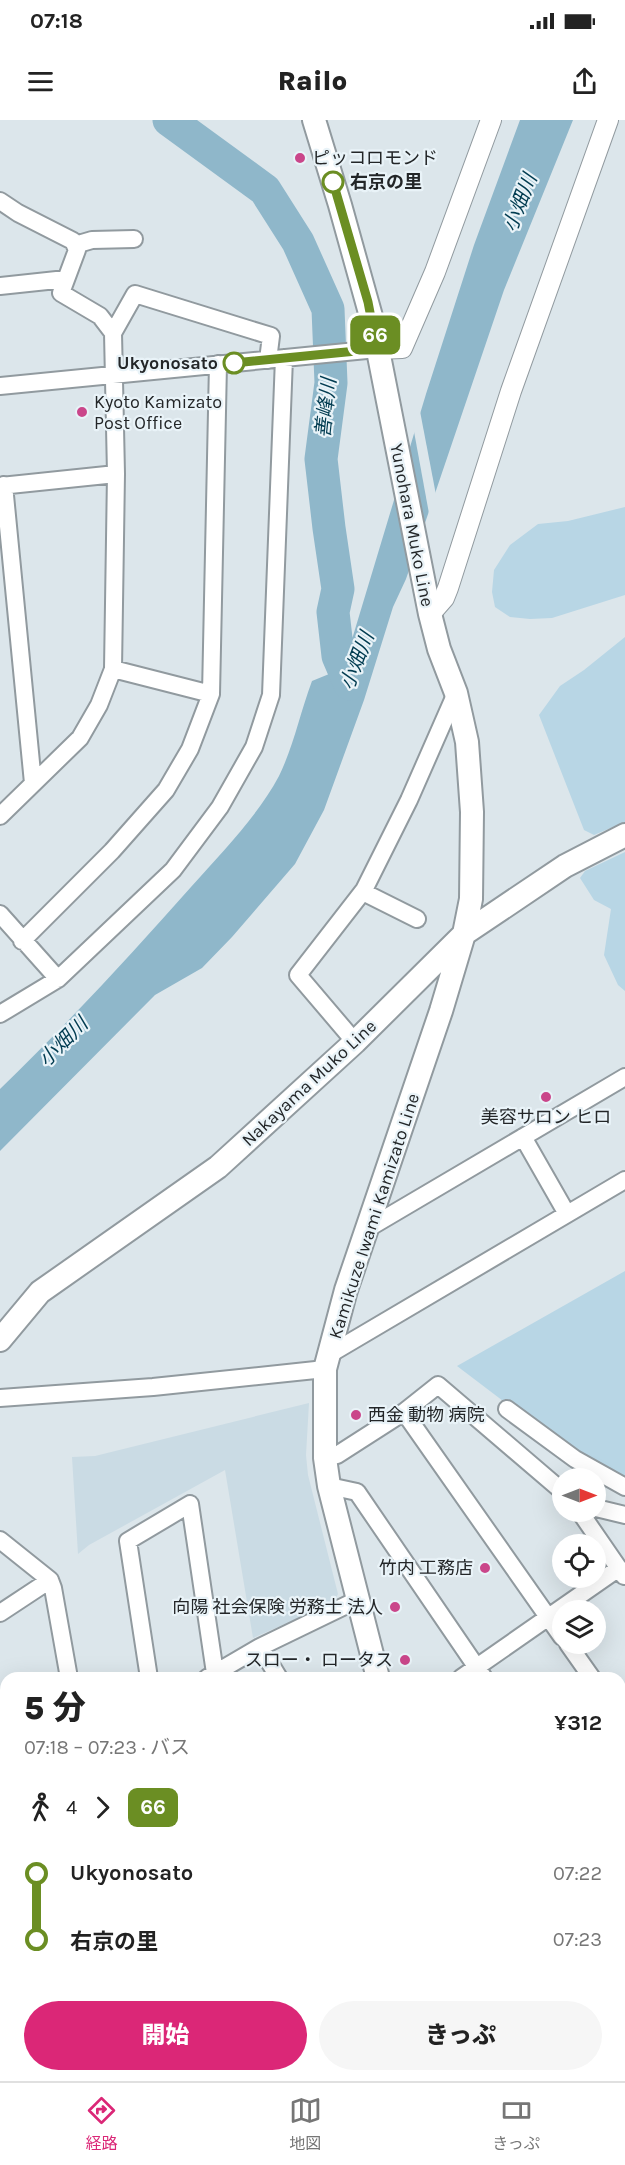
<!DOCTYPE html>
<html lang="ja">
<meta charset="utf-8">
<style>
body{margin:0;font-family:Karla,"Noto Sans JP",sans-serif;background:#f6f6f6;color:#222;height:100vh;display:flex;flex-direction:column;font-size:22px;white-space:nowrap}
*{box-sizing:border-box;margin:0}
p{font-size:20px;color:#767676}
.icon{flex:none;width:33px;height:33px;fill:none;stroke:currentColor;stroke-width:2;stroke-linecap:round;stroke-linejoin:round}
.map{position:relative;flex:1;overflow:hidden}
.panel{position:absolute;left:0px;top:1552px;width:626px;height:410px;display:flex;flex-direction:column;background:#fff;border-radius:18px 18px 0 0;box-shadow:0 6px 24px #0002}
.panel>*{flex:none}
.badge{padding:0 12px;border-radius:9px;font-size:21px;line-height:39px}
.needle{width:39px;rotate:90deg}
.buttons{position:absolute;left:552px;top:1348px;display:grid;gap:12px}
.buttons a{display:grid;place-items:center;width:54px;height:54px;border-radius:50%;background:#fff;box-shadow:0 6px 24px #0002;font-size:30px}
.map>.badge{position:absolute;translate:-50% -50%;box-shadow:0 0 0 3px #fff}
.legs{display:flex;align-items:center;gap:9px;height:66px;padding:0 24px;font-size:20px}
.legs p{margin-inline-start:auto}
.summary{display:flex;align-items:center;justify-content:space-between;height:102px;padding:0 24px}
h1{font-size:33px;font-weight:800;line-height:45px}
.primary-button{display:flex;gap:12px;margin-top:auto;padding:12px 24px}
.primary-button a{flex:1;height:69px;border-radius:36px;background:#db2777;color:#fff;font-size:24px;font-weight:800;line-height:69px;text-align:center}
.primary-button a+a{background:#f6f6f6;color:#222}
ul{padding:0 24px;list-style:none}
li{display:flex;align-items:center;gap:21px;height:66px;font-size:22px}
li i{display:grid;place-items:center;width:9px;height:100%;margin:0 8px;background:currentColor}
li i::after{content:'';width:15px;height:15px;margin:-8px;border:4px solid;border-radius:50%;background:#fff}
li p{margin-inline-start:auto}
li:first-child i{background:linear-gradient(#0000 50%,currentColor 0)}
li:last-child i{background:linear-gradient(currentColor 50%,#0000 0)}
.status{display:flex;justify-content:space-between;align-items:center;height:42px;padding:0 30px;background:#fff;direction:ltr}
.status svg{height:16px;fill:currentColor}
header{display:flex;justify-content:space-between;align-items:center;height:78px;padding:0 24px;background:#fff;font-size:27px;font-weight:800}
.tab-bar{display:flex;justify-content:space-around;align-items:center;height:84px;border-top:2px solid #e0e0e0;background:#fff;font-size:16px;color:#767676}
.tab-bar a{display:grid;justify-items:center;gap:3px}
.tab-bar .active{color:#db2777}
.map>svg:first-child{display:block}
.built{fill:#cadbe4}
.green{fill:#b8d6e5}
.water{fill:#8fb7ca}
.pier{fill:#dce6eb}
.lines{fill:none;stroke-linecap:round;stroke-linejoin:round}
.river{stroke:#8fb7ca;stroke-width:33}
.minor-casing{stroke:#919a9f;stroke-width:20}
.tertiary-casing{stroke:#919a9f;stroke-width:22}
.secondary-casing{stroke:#919a9f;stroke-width:26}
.minor{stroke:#fff;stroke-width:16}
.tertiary{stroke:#fff;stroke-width:20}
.secondary{stroke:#fff;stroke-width:22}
.line-1-casing{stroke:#fff;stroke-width:14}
.line-1{stroke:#6b8e23;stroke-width:9}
.poi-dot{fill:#ca468a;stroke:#e9f3f8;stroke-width:2}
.stop-1-dot{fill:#fff;stroke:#6b8e23;stroke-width:3}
.labels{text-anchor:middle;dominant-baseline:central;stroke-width:4.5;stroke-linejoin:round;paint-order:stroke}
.poi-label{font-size:18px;fill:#232628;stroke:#e9f3f8;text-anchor:start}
.stop-label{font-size:18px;font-weight:bold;fill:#232628;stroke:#e9f3f8;text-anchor:start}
.street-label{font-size:18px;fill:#232628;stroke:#e9f3f8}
.water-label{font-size:20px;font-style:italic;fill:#003b50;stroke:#e9f3f8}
</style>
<div class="status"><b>07:18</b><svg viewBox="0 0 49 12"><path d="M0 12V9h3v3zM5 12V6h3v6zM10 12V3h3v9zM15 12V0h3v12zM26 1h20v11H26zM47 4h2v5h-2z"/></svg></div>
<header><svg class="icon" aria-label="menu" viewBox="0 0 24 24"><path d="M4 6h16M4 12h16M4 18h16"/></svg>Railo<svg class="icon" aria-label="share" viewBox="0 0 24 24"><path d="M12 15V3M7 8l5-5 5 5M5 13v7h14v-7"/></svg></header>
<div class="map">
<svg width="625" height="1961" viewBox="0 0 625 1961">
<rect width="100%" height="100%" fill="#dce6eb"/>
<!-- built -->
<path class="built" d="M309,1283L306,1335L308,1355L338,1474L333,1483L253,1518L225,1350L89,1425L78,1434L72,1337L95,1336Z"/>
<!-- green -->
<path class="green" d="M625,387V475L552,498L530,499L510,497L495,487L492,472L494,450L510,425L538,404L568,401Z
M625,517V702L594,715L584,710L539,595L560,566L584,550Z
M625,732V871L618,865L604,835L611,789L594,780L580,758L585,751Z
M625,1151V1362L511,1287L457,1246Z"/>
<!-- water -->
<path class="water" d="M520,0H573L504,170L406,459L393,487L364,580L324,690L295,744L232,817L202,848L155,875L0,1031V969C67,904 130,836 191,767C222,732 257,697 279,656C294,625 300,593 312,561L334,552L353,516L426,274L474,125Z"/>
<!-- pier -->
<path class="pier" d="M419,286L437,380L430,399L413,306Z"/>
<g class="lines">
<!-- river -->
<path class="river" d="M169,0L265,70L298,122L328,189L331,263L321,339L329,408L338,469L333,492L338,536L350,564"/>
<!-- minor casing -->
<g class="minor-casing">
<path id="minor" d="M0,81L18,93L73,121L77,130L61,173L100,196L113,213L116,354L113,549L99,585L80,618L0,696
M75,125L92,120L134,119
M0,166L66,159
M113,213L135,174L271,216L268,240
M0,266L377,229
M4,365L33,663
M0,366L116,354
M113,549L211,574
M364,770L369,775L417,799
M0,794L58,859L0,894
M22,821L112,731L166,670L190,629L211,574L218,244
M58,859L173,750L220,687L254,627L271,575L284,238
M355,922L298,855L364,770L409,680L456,573
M523,1017L567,1094
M367,1109L625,957
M330,1234L625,1060
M0,1278L153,1267L325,1249
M507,1289L575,1339L625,1367
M404,1292L562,1517
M325,1338L337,1335L404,1292L438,1265L562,1371
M329,1366L357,1372L484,1558
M596,1388L625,1395
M580,1392L624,1456
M0,1420L50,1460L53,1468L69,1558
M0,1493L50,1460
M568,1524L592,1558
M260,1527L279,1558
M149,1558L128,1421L190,1384L215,1553
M207,1558L260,1527L357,1480
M461,1558L619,1448
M620,1597L625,1605
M0,1682L6,1679
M620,1747L625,1777
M0,1757L6,1767
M0,1886L6,1896
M0,1919L6,1915
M120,1956L123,1961
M200,1956L202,1961
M276,1956L279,1961
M359,1956L362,1961
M0,1957L3,1961"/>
</g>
<!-- tertiary casing -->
<g class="tertiary-casing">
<path id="tertiary" d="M377,229L402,228L435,152L491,0
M430,494L444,478L448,468L511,271L608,0"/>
</g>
<!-- secondary casing -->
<g class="secondary-casing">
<path id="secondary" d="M314,0L340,85L372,200L430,494L439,529L456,573L467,622L472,692L471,779L464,814L441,891L346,1170L325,1249V1338L329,1366L378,1558
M0,1220L40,1172L218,1047L355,922L464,814L565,746L625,715
M543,1961V1956"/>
</g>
<!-- minor -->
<use href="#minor" class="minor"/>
<!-- tertiary -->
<use href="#tertiary" class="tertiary"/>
<!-- secondary -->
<use href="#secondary" class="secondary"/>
</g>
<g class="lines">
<!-- line-1 casing -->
<g class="line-1-casing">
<path id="line-1" d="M234,243L377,229L368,182L333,62"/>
</g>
<!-- line-1 -->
<use href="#line-1" class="line-1"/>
</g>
<!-- markers -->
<g class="poi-dot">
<circle cx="300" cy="38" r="6"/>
<circle cx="82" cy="292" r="6"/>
<circle cx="546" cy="977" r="6"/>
<circle cx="356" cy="1295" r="6"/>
<circle cx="485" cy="1448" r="6"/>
<circle cx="395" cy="1487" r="6"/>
<circle cx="405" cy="1540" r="6"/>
</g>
<g class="stop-1-dot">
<circle cx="333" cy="62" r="10"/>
<circle cx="234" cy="243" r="10"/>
</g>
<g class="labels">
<!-- poi labels -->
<g class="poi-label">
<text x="312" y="38">ピッコロモンド</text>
<text x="94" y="282">Kyoto Kamizato<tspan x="94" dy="21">Post Office</tspan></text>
<text x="546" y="997" text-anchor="middle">美容サロン ヒロ</text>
<text x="368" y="1295">西金 動物 病院</text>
<text x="473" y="1448" text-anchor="end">竹内 工務店</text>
<text x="383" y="1487" text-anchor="end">向陽 社会保険 労務士 法人</text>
<text x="393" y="1540" text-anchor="end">スロー・ ロータス</text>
</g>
<!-- stop labels -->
<g class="stop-label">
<text x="350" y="62">右京の里</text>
<text x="218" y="243" text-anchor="end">Ukyonosato</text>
</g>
<!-- street labels -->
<g class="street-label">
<text transform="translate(412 405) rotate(79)">Yunohara Muko Line</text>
<text transform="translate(309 963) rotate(-43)">Nakayama Muko Line</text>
<text transform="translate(374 1096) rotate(-72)">Kamikuze Iwami Kamizato Line</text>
</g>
<!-- water labels -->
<g class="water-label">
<text transform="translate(520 83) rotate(-69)">小畑川</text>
<text transform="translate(326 288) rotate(-84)">善峰川</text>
<text transform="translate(357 541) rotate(-69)">小畑川</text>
<text transform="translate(63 922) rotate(-45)">小畑川</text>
</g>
</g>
</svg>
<div class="buttons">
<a><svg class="needle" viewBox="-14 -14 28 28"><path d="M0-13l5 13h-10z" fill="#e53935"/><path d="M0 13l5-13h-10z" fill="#767676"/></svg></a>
<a><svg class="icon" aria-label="locate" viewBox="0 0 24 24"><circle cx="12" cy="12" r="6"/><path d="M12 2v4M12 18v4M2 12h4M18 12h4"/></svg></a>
<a><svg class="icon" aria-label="layers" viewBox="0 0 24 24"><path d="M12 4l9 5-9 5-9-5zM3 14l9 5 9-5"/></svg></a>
</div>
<b class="badge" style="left:375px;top:215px;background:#6b8e23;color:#fff">66</b>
<section class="panel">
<div class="summary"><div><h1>5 分</h1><p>07:18 – 07:23 · バス</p></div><b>¥312</b></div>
<div class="legs"><svg class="icon" aria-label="walk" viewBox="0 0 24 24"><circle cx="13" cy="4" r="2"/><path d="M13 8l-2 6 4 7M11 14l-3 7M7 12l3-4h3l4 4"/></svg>4<svg class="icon" aria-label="forward" viewBox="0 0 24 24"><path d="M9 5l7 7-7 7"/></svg><b class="badge" style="background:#6b8e23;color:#fff">66</b></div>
<ul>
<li><i style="color:#6b8e23"></i><b>Ukyonosato</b><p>07:22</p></li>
<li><i style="color:#6b8e23"></i><b>右京の里</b><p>07:23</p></li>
</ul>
<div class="primary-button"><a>開始</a><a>きっぷ</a></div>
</section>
</div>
<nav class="tab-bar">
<a class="active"><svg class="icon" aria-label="directions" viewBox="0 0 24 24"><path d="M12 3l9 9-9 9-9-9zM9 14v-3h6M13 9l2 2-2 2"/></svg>経路</a>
<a><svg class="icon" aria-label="map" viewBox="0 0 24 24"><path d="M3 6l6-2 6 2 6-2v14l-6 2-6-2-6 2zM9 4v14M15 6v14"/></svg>地図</a>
<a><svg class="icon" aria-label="tickets" viewBox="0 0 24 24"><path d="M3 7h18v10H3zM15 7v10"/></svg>きっぷ</a>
</nav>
